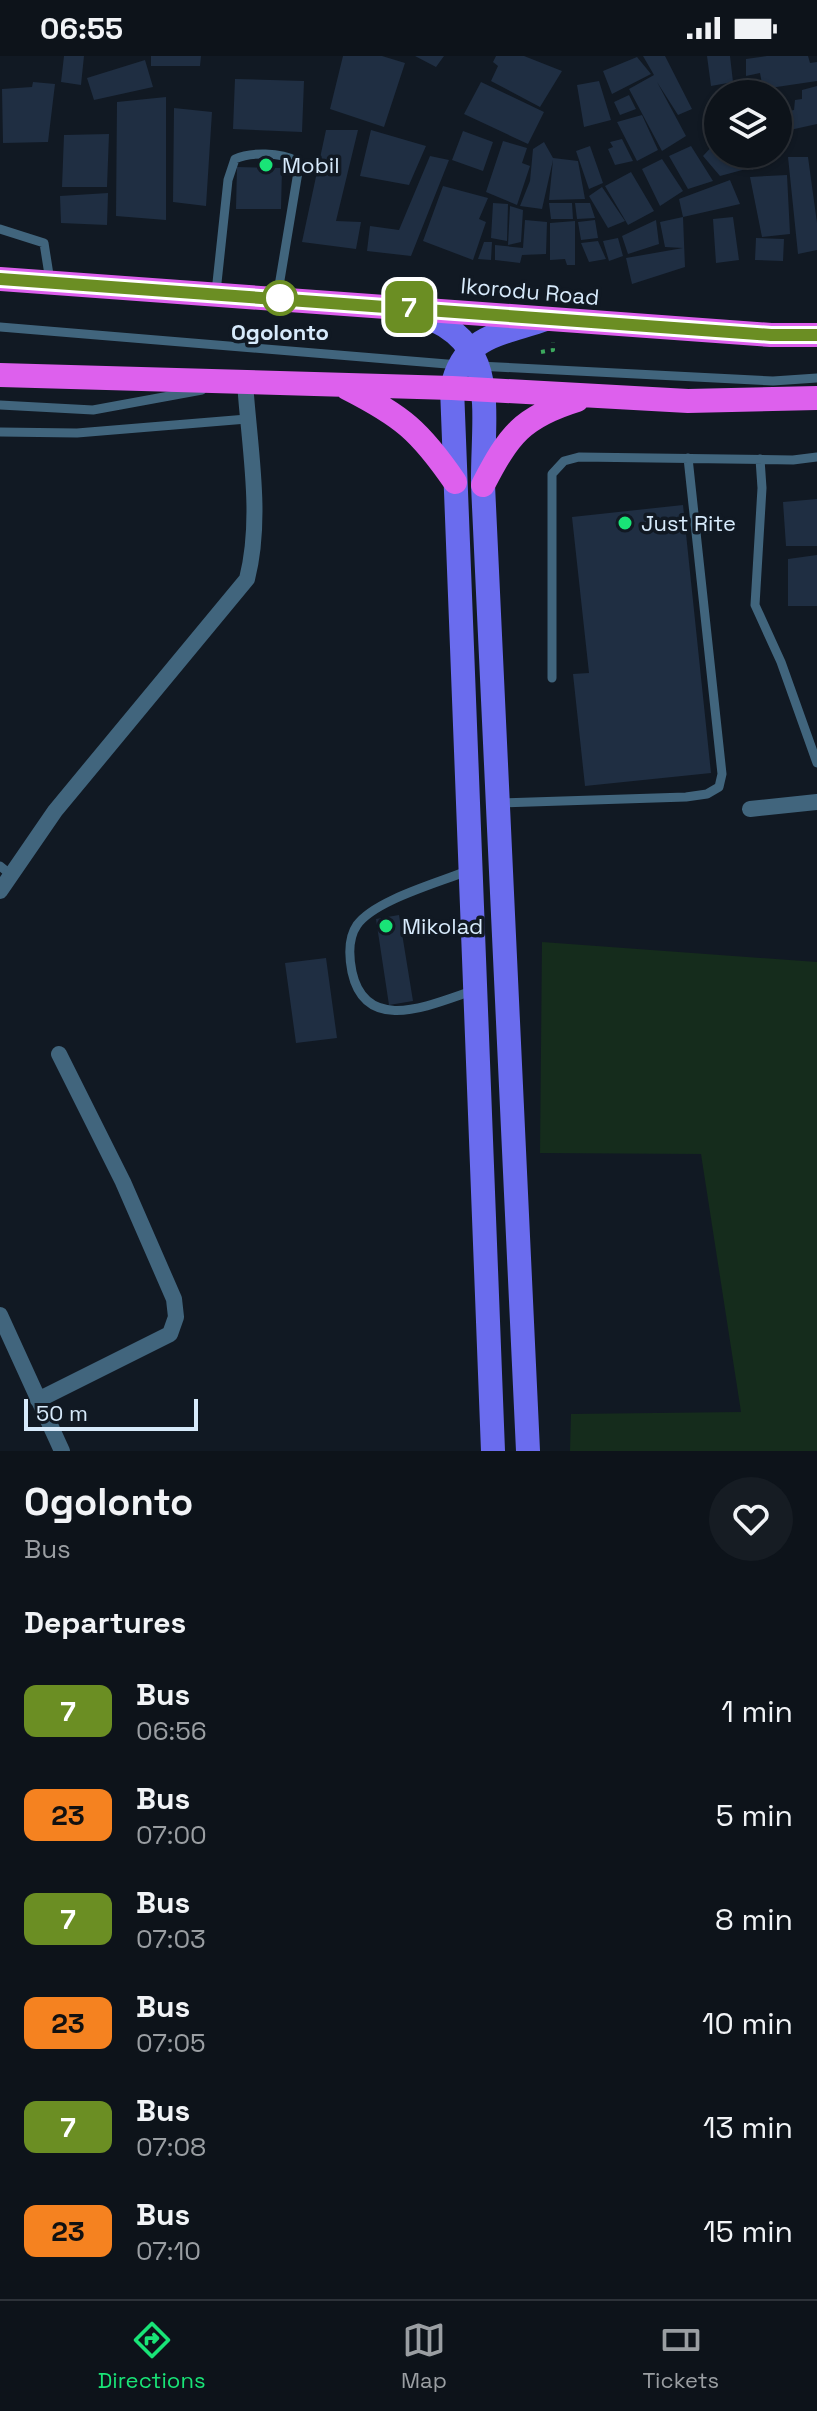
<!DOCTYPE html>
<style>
body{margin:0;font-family:"Space Grotesk",sans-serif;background:#161c23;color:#f1f3f6;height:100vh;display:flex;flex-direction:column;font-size:30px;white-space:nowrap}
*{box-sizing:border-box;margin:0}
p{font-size:26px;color:#9a9ea2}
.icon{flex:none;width:44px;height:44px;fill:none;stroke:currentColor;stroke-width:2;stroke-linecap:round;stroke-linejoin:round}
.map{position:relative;height:1395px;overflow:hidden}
.side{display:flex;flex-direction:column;background:#0d131a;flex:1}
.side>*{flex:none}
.badge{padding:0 16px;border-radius:12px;font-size:28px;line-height:52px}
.buttons{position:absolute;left:704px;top:24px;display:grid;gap:16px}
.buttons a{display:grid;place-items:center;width:88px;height:88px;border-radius:50%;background:#0d131a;box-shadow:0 2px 6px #0004,0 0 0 2px #2d3239;font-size:40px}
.scale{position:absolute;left:24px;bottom:20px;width:174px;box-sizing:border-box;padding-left:8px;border:4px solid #d7eafb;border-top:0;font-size:22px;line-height:28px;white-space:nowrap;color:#d7eafb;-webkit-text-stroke:6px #111923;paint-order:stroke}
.map>.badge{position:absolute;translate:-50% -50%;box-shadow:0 0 0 4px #fff}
h2{padding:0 24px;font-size:30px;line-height:72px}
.round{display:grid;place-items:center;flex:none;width:84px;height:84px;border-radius:42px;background:#161c23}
.overview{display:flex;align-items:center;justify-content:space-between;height:136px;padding:0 24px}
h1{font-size:38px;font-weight:700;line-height:60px}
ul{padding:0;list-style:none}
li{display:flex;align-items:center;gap:24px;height:104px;padding:0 24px}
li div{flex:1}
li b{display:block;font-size:30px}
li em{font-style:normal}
li .badge{min-width:88px;font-weight:700;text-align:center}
.status{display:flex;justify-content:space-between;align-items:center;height:56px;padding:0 40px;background:#0d131a;direction:ltr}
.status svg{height:22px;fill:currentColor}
.tabs{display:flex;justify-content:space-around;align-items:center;height:112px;border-top:2px solid #2d3239;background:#0d131a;font-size:22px;color:#9a9ea2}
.tabs a{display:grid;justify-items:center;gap:4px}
.tabs .active{color:#19e477}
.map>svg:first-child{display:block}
.green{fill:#152c1c}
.building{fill:#1f2e42}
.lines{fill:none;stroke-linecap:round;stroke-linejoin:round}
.path{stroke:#3ca95d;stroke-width:4;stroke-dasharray:4 6;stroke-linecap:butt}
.lane{stroke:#41657d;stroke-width:9}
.street{stroke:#41657d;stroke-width:16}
.primary{stroke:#6a6cee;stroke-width:24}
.highway{stroke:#dd60ed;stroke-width:24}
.line-casing{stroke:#fff;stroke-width:18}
.line{stroke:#6b8e23;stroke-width:12}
.poi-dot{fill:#19e477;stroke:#111923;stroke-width:3}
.stop-dot{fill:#fff;stroke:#6b8e23;stroke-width:4}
.labels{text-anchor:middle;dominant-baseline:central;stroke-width:7;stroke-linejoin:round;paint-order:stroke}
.poi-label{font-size:22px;fill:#d7eafb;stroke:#111923;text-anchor:start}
.street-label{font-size:22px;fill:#d7eafb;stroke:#111923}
.stop-label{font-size:22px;font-weight:bold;fill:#d7eafb;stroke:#111923}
</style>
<div class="status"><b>06:55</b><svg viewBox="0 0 49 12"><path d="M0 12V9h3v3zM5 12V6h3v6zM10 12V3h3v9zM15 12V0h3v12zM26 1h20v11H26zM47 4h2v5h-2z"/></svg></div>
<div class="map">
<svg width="817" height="1395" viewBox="0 0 817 1395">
<rect width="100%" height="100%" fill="#111923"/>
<!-- green -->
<path class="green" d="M542,886L817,906V1395H570L571,1358L741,1356L701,1098L540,1097Z"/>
<!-- building -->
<path class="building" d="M64,0H84L81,29L61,26Z
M151,0H201L200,10H151Z
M343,0H382L405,7L384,71L330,53Z
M415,0H444L436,11Z
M496,0H524L562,15L540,51L491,25L498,10L493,6Z
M643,0H665L692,53L678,59L657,26L686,80L662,95L629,33L654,19Z
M707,0H730L733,26L711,30Z
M767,0H808L810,7L817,6V25L763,33L760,17L746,20V3Z
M637,1L651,18L612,38L603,15Z
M145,4L153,31L94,44L87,22Z
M235,23L304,25L302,76L233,73Z
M599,25L611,64L584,71L577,29Z
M33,26L55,28L48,86L3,87L2,33L32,31Z
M481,26L544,56L528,88L464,58Z
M817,30V68L790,74L782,56L794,54L795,44L802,43V34Z
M629,39L636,53L620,59L614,46Z
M166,41V164L116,160L117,46Z
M174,52L212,56L206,150L173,146Z
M642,59L658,94L637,105L617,66Z
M326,74H358L336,165L361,166L356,193L302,186Z
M371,74L426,90L409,129L360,120Z
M463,75L493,86L483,115L452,104Z
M716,75L718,98H734L746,113L720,120L703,100L716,86L713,79Z
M109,78L107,131H62L64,79Z
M622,83L633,105L615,109L608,93L613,91L610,86Z
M503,85L527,92L522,107L530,110L517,149L486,136Z
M544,86L553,102L578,105L585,143L549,144L553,104L542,153L520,150L530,125L533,93Z
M590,90L603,127L589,133L576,95Z
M691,90L713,125L688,133L669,100Z
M741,98H778L752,114Z
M430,100L449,104L411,200L367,195L370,170L399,174Z
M788,101H808L817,167V194L798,198Z
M662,103L683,135L660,150L642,113Z
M237,111L282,112L281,153H236Z
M631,116L654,155L628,169L605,130Z
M787,119L790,178L762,181L750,121Z
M730,124L740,148L683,161L679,143Z
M443,130L488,142L479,163L486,166L473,204L423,185Z
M602,131L625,165L608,172L589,140Z
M108,137L107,169L61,167L60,140Z
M493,147L508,148L507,185L491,182Z
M549,147H572L573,163H551Z
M575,147H590L595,162L577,163Z
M510,150L523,154L521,186L508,189Z
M683,161L685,211L632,228L626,202L683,192L665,191L660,166Z
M733,161L739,204L716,207L713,163Z
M525,164L547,166L546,198L522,199L520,207L495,204V189L523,192Z
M595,164L598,182L581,184L578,166Z
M656,164L659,188L628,198L622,180Z
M575,165V209H567L565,203L550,204V167Z
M618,182L623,200L609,205L603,185Z
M756,182L784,183L783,205L755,204Z
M598,185L606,203L589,206L581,187Z
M484,186H492L491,204L478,203Z
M817,443V490H786L783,446Z
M683,449L711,717L585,730L573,618L589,617L572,461Z
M817,499V550H788V503Z
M399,859L413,945L389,949L376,863Z
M326,902L337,982L296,987L285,907Z"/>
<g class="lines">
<!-- path -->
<path class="path" d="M541,296L553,294V286"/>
<!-- lane -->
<path class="lane" d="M0,173L44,187L50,225
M216,236L228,124L235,103C250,96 281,96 296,105L298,116L277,242
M0,271L459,309
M478,310L773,325L817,322
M0,349L93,354L202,334
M0,376L77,377L247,363
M760,403L762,432L755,549L781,606L817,707
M552,622V418L564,405L579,401L793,404L817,401
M500,747L686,741L707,738L719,731L722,718L688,402
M0,810L11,819
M467,815C438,827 375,844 357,869C348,882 349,901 352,916C366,980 432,948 475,934"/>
<!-- street -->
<path class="street" d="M750,753L817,746
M0,835L55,755L247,523C263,461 249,389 245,326
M0,1259L62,1395
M38,1344L170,1278L176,1261L174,1243L123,1126L59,998"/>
<!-- primary -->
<path class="primary" d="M411,256C503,280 482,354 483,429L528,1395
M493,1395L452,332C463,279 500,279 546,263"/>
<!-- highway -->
<path class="highway" d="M0,223L771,279H817
M0,319L452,332L688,345L817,342
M347,332C402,360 420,375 455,426
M483,429C509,379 522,361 577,344"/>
</g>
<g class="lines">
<!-- line casing -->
<g class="line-casing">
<path id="line" d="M0,223L771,279H817"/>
</g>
<!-- line -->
<use href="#line" class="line"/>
</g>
<!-- markers -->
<g class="poi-dot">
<circle cx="266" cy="109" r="8"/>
<circle cx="625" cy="467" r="8"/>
<circle cx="386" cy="870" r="8"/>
</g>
<circle class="stop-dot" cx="280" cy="242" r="16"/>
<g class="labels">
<!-- poi labels -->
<g class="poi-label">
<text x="282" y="109">Mobil</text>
<text x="641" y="467">Just Rite</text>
<text x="402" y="870">Mikolad</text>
</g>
<!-- street labels -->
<g class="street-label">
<text transform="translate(530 235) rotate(5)">Ikorodu Road</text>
</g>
<!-- stop labels -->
<g class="stop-label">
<text x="280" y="276">Ogolonto</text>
</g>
</g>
</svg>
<div class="buttons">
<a><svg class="icon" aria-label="layers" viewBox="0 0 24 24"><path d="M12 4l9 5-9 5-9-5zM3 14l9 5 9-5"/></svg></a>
</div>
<div class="scale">50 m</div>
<b class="badge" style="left:409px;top:251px;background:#6b8e23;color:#fff">7</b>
</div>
<section class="side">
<div class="overview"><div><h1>Ogolonto</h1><p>Bus</p></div><a class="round"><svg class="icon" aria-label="heart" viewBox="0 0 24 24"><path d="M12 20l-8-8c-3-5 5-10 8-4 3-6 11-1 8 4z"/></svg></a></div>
<h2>Departures</h2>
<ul>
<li><span class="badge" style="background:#6b8e23;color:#fff">7</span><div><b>Bus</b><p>06:56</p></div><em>1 min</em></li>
<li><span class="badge" style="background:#f58220;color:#111">23</span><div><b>Bus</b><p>07:00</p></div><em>5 min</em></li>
<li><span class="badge" style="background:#6b8e23;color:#fff">7</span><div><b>Bus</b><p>07:03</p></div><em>8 min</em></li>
<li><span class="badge" style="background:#f58220;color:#111">23</span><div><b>Bus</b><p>07:05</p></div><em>10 min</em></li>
<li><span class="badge" style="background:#6b8e23;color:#fff">7</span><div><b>Bus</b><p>07:08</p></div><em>13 min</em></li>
<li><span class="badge" style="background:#f58220;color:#111">23</span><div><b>Bus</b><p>07:10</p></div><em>15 min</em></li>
</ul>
</section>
<nav class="tabs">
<a class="active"><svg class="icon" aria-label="directions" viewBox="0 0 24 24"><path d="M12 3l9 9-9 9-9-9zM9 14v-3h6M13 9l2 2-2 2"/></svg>Directions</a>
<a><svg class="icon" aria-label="map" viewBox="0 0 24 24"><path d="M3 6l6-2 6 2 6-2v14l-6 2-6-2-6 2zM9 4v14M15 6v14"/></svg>Map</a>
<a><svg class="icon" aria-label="tickets" viewBox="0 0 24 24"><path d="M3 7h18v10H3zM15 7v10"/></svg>Tickets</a>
</nav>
